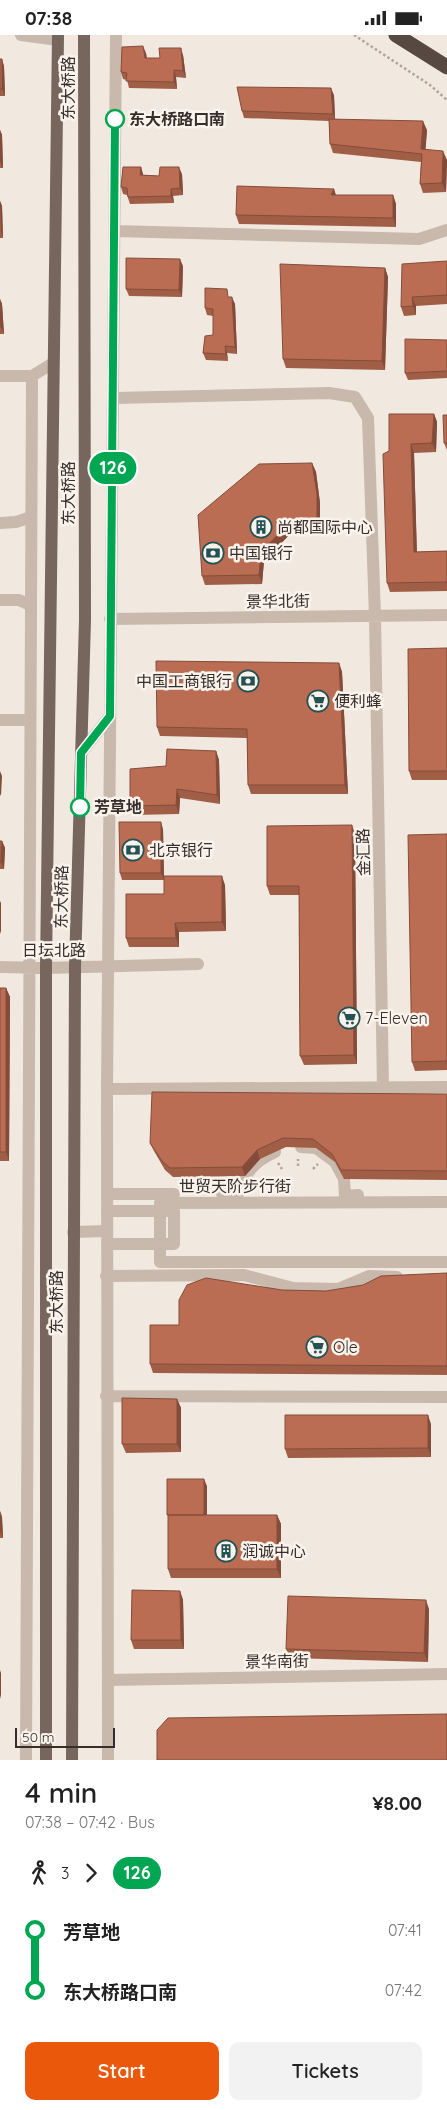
<!DOCTYPE html>
<meta charset="utf-8">
<style>
body{margin:0;font-family:Quicksand,"Noto Sans SC",sans-serif;background:#f2f2f2;color:#222;height:100vh;display:flex;flex-direction:column;font-size:19px;white-space:nowrap}
*{box-sizing:border-box;margin:0}
p{font-size:16px;color:#767676}
.icon{flex:none;width:28px;height:28px;fill:none;stroke:currentColor;stroke-width:2;stroke-linecap:round;stroke-linejoin:round}
.map{position:relative;height:1725px;overflow:hidden}
.drawer{display:flex;flex-direction:column;background:#fff;flex:1}
.drawer>*{flex:none}
.badge{padding:0 10px;border-radius:16px;font-size:18px;line-height:32px}
.scale{position:absolute;left:15px;bottom:12px;width:100px;box-sizing:border-box;padding-left:5px;border:2px solid #372e2b;border-top:0;font-size:14px;line-height:18px;white-space:nowrap;color:#372e2b;-webkit-text-stroke:4px #f9f3ec;paint-order:stroke}
.map>.badge{position:absolute;translate:-50% -50%;box-shadow:0 0 0 2px #fff}
.legs{display:flex;align-items:center;gap:8px;height:55px;padding:0 25px;font-size:16px}
.legs p{margin-inline-start:auto}
.head{display:flex;align-items:center;justify-content:space-between;height:85px;padding:0 25px}
h1{font-size:28px;font-weight:600;line-height:38px}
.primary-button{display:flex;gap:10px;margin-top:auto;padding:10px 25px}
.primary-button a{flex:1;height:58px;border-radius:10px;background:#ea580c;color:#fff;font-size:20px;font-weight:600;line-height:58px;text-align:center}
.primary-button a+a{background:#f2f2f2;color:#222}
ul{padding:0 25px;list-style:none}
li{display:flex;align-items:center;gap:18px;height:60px;font-size:19px}
li i{display:grid;place-items:center;width:8px;height:100%;margin:0 6px;background:currentColor}
li i::after{content:'';width:12px;height:12px;margin:-6px;border:4px solid;border-radius:50%;background:#fff}
li p{margin-inline-start:auto}
li:first-child i{background:linear-gradient(#0000 50%,currentColor 0)}
li:last-child i{background:linear-gradient(currentColor 50%,#0000 0)}
.status{display:flex;justify-content:space-between;align-items:center;height:35px;padding:0 25px;background:#fff;direction:ltr}
.status svg{height:14px;fill:currentColor}
.map>svg:first-child{display:block}
.lines{fill:none;stroke-linecap:round;stroke-linejoin:round}
.path{stroke:#b4a397;stroke-width:2.5;stroke-dasharray:2.5 2.5;stroke-linecap:butt}
.minor{stroke:#c8b9ac;stroke-width:12}
.major{stroke:#77665d;stroke-width:12}
.highway{stroke:#574942;stroke-width:15}
.wall{fill:#a15e47}
.shaded-wall{fill:#834c3a}
.building{fill:#bb6d53;stroke:#834c3a}
.line-1-casing{stroke:#fff;stroke-width:11}
.line-1{stroke:#00a651;stroke-width:8}
.stop-1-dot{fill:#fff;stroke:#00a651;stroke-width:2.5}
.labels{text-anchor:middle;dominant-baseline:central;stroke-width:5;stroke-linejoin:round;paint-order:stroke}
.street-label{font-size:16px;fill:#372e2b;stroke:#f9f3ec}
.stop-label{font-size:16px;font-weight:bold;fill:#372e2b;stroke:#f9f3ec;text-anchor:start}
.poi-label{font-size:16px;fill:#372e2b;stroke:#f9f3ec;text-anchor:start}
</style>
<div class="status"><b>07:38</b><svg viewBox="0 0 49 12"><path d="M0 12V9h3v3zM5 12V6h3v6zM10 12V3h3v9zM15 12V0h3v12zM26 1h20v11H26zM47 4h2v5h-2z"/></svg></div>
<div class="map">
<svg width="447" height="1725" viewBox="0 0 447 1725">
<rect width="100%" height="100%" fill="#f1e9e0"/>
<g class="lines">
<!-- path -->
<path class="path" d="M354,0L430,50L447,65
M278,1128L282,1134
M298,1131V1124
M313,1134L318,1129"/>
<!-- minor -->
<path class="minor" d="M21,0L58,5
M115,196L419,204L447,195
M0,341H32L53,328
M114,363L329,358L355,362L368,383L375,581L383,1052
M0,488L16,487L31,482
M0,565H19L30,570
M110,584L447,580
M0,685H30
M81,718L110,681
M0,932L46,933L198,929
M107,1054L447,1052
M301,1112L316,1113L335,1127L344,1144L345,1161L358,1160
M107,1159H174
M222,1159H238C246,1137 253,1127 275,1117
M447,1167L160,1168V1227H447
M107,1176H174V1209H107
M73,1197L107,1196
M106,1241L244,1240L293,1253L338,1254L369,1241L397,1242
M106,1361L447,1362
M108,1645L447,1639
M26,1725L32,341
M108,1725L107,1054L116,0"/>
<!-- major -->
<path class="major" d="M46,1725V933L58,0
M72,1725L75,932L85,585L84,0"/>
<!-- highway -->
<path class="highway" d="M396,0L447,32"/>
</g>
<!-- wall -->
<path class="wall" d="M146,18L147,23H160L183,20L186,43L176,42L177,54L129,53L127,45L123,44L121,37Z
M0,24L4,31L5,61H0Z
M334,60L335,84L427,95L425,115L447,125L446,157L423,158L420,149L421,127L333,118L330,109L329,86L244,83L242,76Z
M0,95L2,100L3,133H0Z
M141,132L143,140L159,141L182,139L183,160L173,161L174,168L130,169L127,160L123,159L121,152Z
M334,154L335,160H393L396,169V192L239,189L236,180Z
M0,166L2,171L3,203H0Z
M447,226V269L416,271V280L404,281L401,272Z
M183,231L182,262L129,261L126,254Z
M385,233L388,242L385,335L286,333L283,324Z
M230,262L235,269L237,319L227,318L228,326L206,325L203,318L213,300V281L207,280L205,273Z
M0,264L2,269L4,299H0Z
M447,305V343L408,345L405,338Z
M434,379L437,387L436,417L414,418L417,517L447,516V556L390,557L387,548L389,416Z
M447,380V415L444,408Z
M312,428L316,437L320,468V497L293,496L264,526L262,549L205,550L202,541Z
M447,613V745H412L409,736Z
M339,628L342,637L348,759H251L248,750L247,703L160,701L157,692Z
M216,716L219,725L220,769L180,763L179,779L134,780L130,771L166,731Z
M163,794L164,845H122L120,838Z
M355,799L357,1029L304,1030L300,1021L299,860H270L267,851Z
M447,799V1035L415,1036L412,1027Z
M0,806H2L5,813L4,834H0Z
M225,850L226,896L179,897V912H129L126,903L164,859Z
M0,953H6L10,962L9,1126H0Z
M447,1059V1145L344,1144L335,1127L316,1113L286,1112L260,1124L245,1141L173,1142L165,1135L154,1116L150,1108Z
M447,1238V1340L153,1338L150,1329L179,1290L282,1255L326,1256Z
M177,1364L181,1373V1417L126,1418L122,1409Z
M431,1389V1422L288,1423L285,1414Z
M207,1451V1480H277L281,1489V1543H171L168,1534Z
M0,1476L2,1482L3,1503H0Z
M180,1556L183,1565L184,1614H134L131,1605Z
M429,1574L428,1627L290,1623L286,1614Z"/>
<!-- shaded-wall -->
<path class="shaded-wall" d="M143,11L146,18L147,30L145,23Z
M181,13L183,20L186,43L183,36Z
M2,24L4,31L5,61L2,54Z
M174,35L176,42L177,54L174,47Z
M331,53L334,60L335,86L333,79Z
M423,86L427,95L425,123L421,114Z
M0,95L2,100L3,133L0,126Z
M443,116L447,125L446,157L442,148Z
M141,132L143,139V147L140,140Z
M179,132L182,139L183,160L180,153Z
M171,154L173,161L174,168L171,161Z
M334,154L337,163L331,160Z
M393,160L396,169V192L393,183Z
M0,166L2,171L3,203L1,196Z
M180,224L183,231L182,262L179,255Z
M385,233L388,242L385,335L382,326Z
M232,262L235,269L237,319L235,312Z
M412,262L416,271V280L413,271Z
M0,264L2,269L4,299L1,292Z
M225,311L227,318L228,326L226,319Z
M434,379L437,387L436,417L432,408Z
M411,409L414,418L417,526L414,517Z
M312,428L316,437L320,468V497L317,488Z
M290,487L293,496L264,526L262,549L259,540L261,517Z
M339,628L342,637L348,759L345,750Z
M216,716L219,725L220,769L217,760Z
M0,736L2,741L1,761L0,759Z
M177,754L180,763L179,779L176,770Z
M161,787L163,794L164,845L161,838Z
M352,790L355,799L357,1029L354,1020Z
M2,806L5,813L4,834L1,827Z
M222,841L225,850L226,896L222,887Z
M0,866L1,868V899L0,896Z
M175,888L179,897V912L176,903Z
M6,953L10,962L9,1126L6,1117Z
M257,1115L260,1124L245,1141L242,1132Z
M177,1364L181,1373V1417L177,1409Z
M428,1380L431,1389V1422L428,1413Z
M204,1444L207,1451V1487L204,1480Z
M0,1476L2,1482L3,1503L0,1496Z
M277,1480L281,1489V1543L277,1534Z
M180,1556L183,1565L184,1614L181,1605Z
M426,1565L429,1574L428,1627L424,1618Z
M0,1635L1,1638V1664L0,1660Z"/>
<!-- building -->
<path class="building" d="M143,11L145,23H160L159,13H181L183,36L174,35V47L126,46L127,38L121,37L122,12Z
M0,24H2V54H0Z
M237,52L331,53L333,79L242,76Z
M329,84L423,86L421,114L443,116L442,148L420,149L422,119L330,109Z
M123,132H141L140,140L159,141L160,132H179L180,153L171,154V161L128,162L127,153L121,152Z
M237,151L334,154L331,160H393V183L236,180Z
M126,223L180,224L179,255L126,254Z
M447,226V260L412,262L413,271L401,272L402,229Z
M280,229L385,233L382,326L283,324Z
M205,253L227,254L228,262H232L235,312L225,311L226,319L203,318L205,301L213,300V274L205,273Z
M0,274L1,292H0Z
M405,304L447,305V336L405,338Z
M389,379H434L432,408L411,409L414,517L447,516V547L387,548L383,419L389,416Z
M443,380H447V408H444Z
M312,428L317,459V488L290,487L261,517L259,540L202,541L198,480L259,429Z
M447,613V736H409L408,614Z
M156,626L339,628L345,750H248L247,694L157,692Z
M167,714L216,716L217,760L177,754L176,770L130,771V734L166,731Z
M119,787H161V838H120Z
M352,790L354,1020L300,1021L299,851H267V791Z
M447,799V1026L412,1027L408,800Z
M0,806H2L1,827H0Z
M164,841H222V887L175,888L176,903H126V859H164Z
M0,953H6V1117H0Z
M152,1057L447,1059V1136L341,1135L332,1119L313,1104L283,1103L257,1115L242,1132L170,1133L162,1126L150,1108Z
M447,1238V1331L150,1329V1290H179V1265L187,1250L206,1243L282,1255L326,1256L363,1250L381,1241Z
M122,1363L177,1364V1409H122Z
M285,1380H428V1413L285,1414Z
M167,1444H204V1480H167Z
M168,1480H277V1534H168Z
M132,1555L180,1556L181,1605H131Z
M288,1561L426,1565L424,1618L286,1614Z
M447,1679V1725H157V1695L168,1683Z"/>
<g class="lines">
<!-- line-1 casing -->
<g class="line-1-casing">
<path id="line-1" d="M80,772L81,718L110,681L115,84"/>
</g>
<!-- line-1 -->
<use href="#line-1" class="line-1"/>
</g>
<!-- icons -->
<defs>
<g id="building-ring" transform="scale(1.125)"><circle r="9.5" fill="#f9f3ec" stroke="#235255" stroke-width="1.5"/><path d="M-4-6H4V6H1V3H-1V6H-4ZM-2.5-4.3h1.7v1.8h-1.7ZM.8-4.3h1.7v1.8H.8ZM-2.5-1h1.7V.8h-1.7ZM.8-1h1.7V.8H.8Z" fill="#235255"/></g>
<g id="bank-ring" transform="scale(1.125)"><circle r="9.5" fill="#f9f3ec" stroke="#235255" stroke-width="1.5"/><path d="M-6-4H6V4H-6ZM0-2.3a2.3 2.3 0 1 0 0 4.6a2.3 2.3 0 1 0 0-4.6Z" fill="#235255"/></g>
<g id="supermarket-ring" transform="scale(1.125)"><circle r="9.5" fill="#f9f3ec" stroke="#235255" stroke-width="1.5"/><path d="M-6-5.5h2.5l.6 2H6L4.5 2H-2.5L-4.4-4H-6ZM-1.5 3.2a1.3 1.3 0 1 0 .1 0ZM3 3.2a1.3 1.3 0 1 0 .1 0Z" fill="#235255"/></g>
</defs>
<g fill-rule="evenodd">
<use href="#building-ring" x="261" y="492"/>
<use href="#bank-ring" x="213" y="518"/>
<use href="#bank-ring" x="248" y="646"/>
<use href="#supermarket-ring" x="318" y="666"/>
<use href="#bank-ring" x="133" y="815"/>
<use href="#supermarket-ring" x="349" y="983"/>
<use href="#supermarket-ring" x="317" y="1312"/>
<use href="#building-ring" x="226" y="1516"/>
</g>
<!-- markers -->
<g class="stop-1-dot">
<circle cx="115" cy="84" r="9"/>
<circle cx="80" cy="772" r="9"/>
</g>
<g class="labels">
<!-- street labels -->
<g class="street-label">
<text transform="translate(68 53) rotate(-90)">东大桥路</text>
<text transform="translate(68 458) rotate(-90)">东大桥路</text>
<text transform="translate(278 566) rotate(-1)">景华北街</text>
<text transform="translate(363 817) rotate(-91)">金汇路</text>
<text transform="translate(61 862) rotate(-89)">东大桥路</text>
<text x="54" y="915">日坛北路</text>
<text x="235" y="1151">世贸天阶步行街</text>
<text transform="translate(56 1267) rotate(-90)">东大桥路</text>
<text transform="translate(277 1626) rotate(-1)">景华南街</text>
</g>
<!-- stop labels -->
<g class="stop-label">
<text x="129" y="84">东大桥路口南</text>
<text x="94" y="772">芳草地</text>
</g>
<!-- poi labels -->
<g class="poi-label">
<text x="277" y="492">尚都国际中心</text>
<text x="229" y="518">中国银行</text>
<text x="232" y="646" text-anchor="end">中国工商银行</text>
<text x="334" y="666">便利蜂</text>
<text x="149" y="815">北京银行</text>
<text x="365" y="983">7-Eleven</text>
<text x="333" y="1312">Ole</text>
<text x="242" y="1516">润诚中心</text>
</g>
</g>
</svg>
<div class="scale">50 m</div>
<b class="badge" style="left:113px;top:433px;background:#00a651;color:#fff">126</b>
</div>
<section class="drawer">
<div class="head"><div><h1>4 min</h1><p>07:38 – 07:42 · Bus</p></div><b>¥8.00</b></div>
<div class="legs"><svg class="icon" aria-label="walk" viewBox="0 0 24 24"><circle cx="13" cy="4" r="2"/><path d="M13 8l-2 6 4 7M11 14l-3 7M7 12l3-4h3l4 4"/></svg>3<svg class="icon" aria-label="forward" viewBox="0 0 24 24"><path d="M9 5l7 7-7 7"/></svg><b class="badge" style="background:#00a651;color:#fff">126</b></div>
<ul>
<li><i style="color:#00a651"></i><b>芳草地</b><p>07:41</p></li>
<li><i style="color:#00a651"></i><b>东大桥路口南</b><p>07:42</p></li>
</ul>
<div class="primary-button"><a>Start</a><a>Tickets</a></div>
</section>
